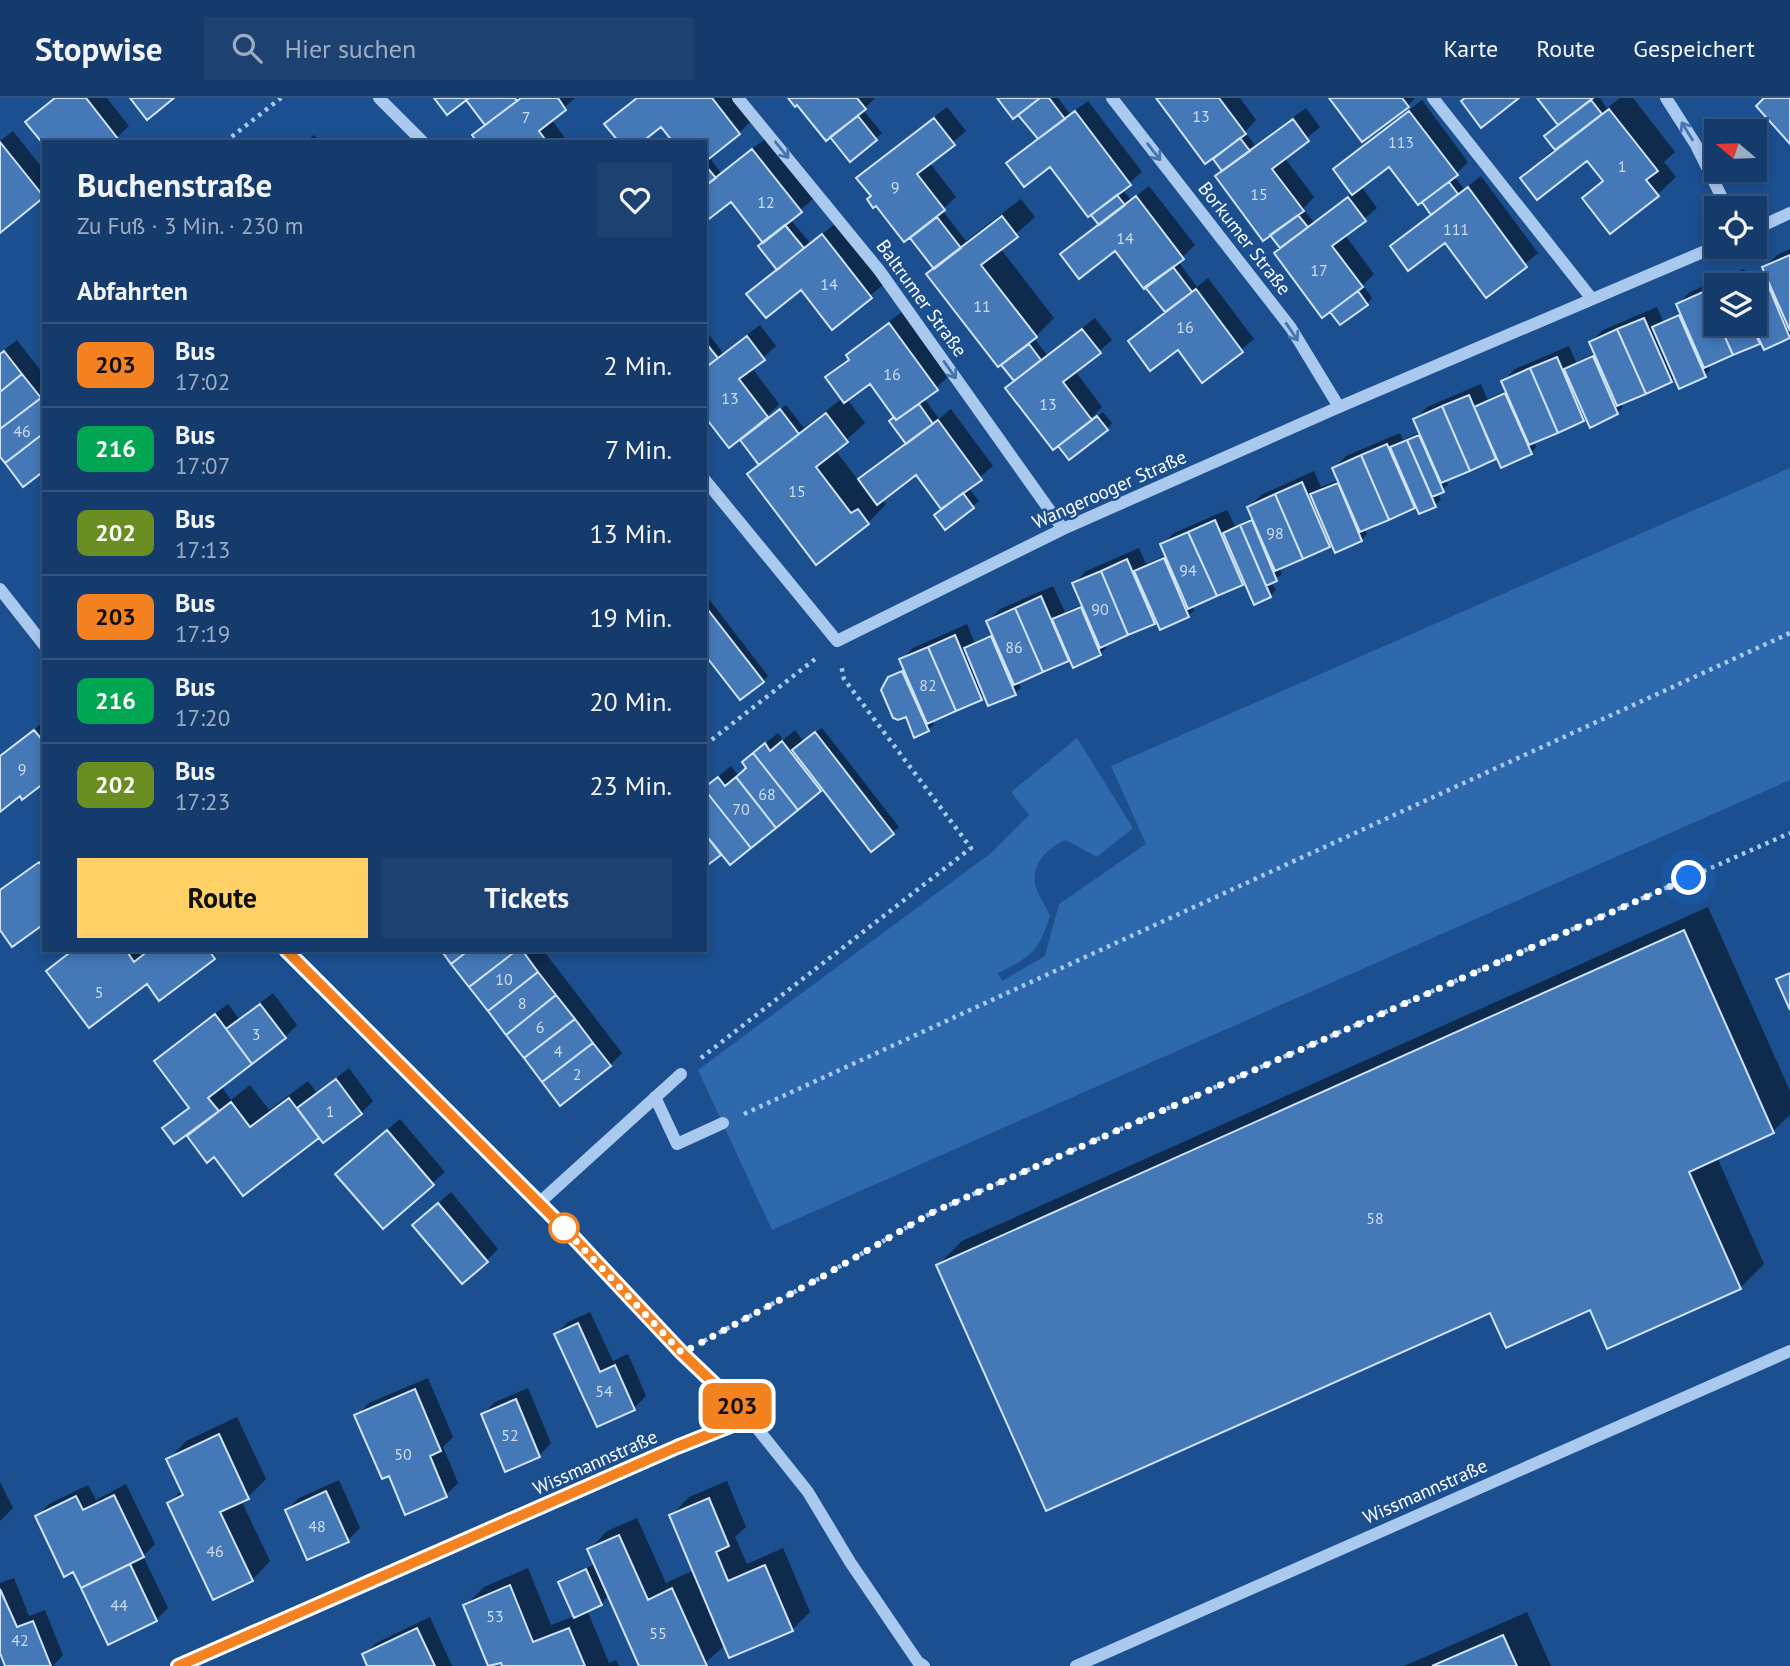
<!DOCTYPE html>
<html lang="de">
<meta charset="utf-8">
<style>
body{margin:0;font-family:"PT Sans",sans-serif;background:#1d4271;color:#f1f3f6;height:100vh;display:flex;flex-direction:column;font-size:26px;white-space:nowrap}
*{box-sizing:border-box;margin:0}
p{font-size:23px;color:#9dadc1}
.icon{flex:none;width:38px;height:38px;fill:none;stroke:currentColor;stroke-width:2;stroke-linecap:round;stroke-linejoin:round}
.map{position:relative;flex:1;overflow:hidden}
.sheet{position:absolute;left:42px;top:42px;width:665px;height:812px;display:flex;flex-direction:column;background:#143b6b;border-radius:0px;box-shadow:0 4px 10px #0003,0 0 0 2px #33557e}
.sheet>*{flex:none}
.badge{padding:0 14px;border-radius:10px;font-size:24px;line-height:46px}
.needle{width:46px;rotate:289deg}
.tools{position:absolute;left:1704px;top:21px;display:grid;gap:14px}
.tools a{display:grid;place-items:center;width:63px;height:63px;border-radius:0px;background:#143b6b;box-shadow:0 4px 10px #0003,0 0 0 2px #33557e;font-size:35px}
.you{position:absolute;width:35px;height:35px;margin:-18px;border:5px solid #fff;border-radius:50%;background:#1a73e8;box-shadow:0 0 0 10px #1a73e833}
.map>.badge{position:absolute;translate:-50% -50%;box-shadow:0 0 0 4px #fff}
h2{padding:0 35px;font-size:26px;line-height:63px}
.round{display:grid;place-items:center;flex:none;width:74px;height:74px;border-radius:0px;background:#1d4271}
.headline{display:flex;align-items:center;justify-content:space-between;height:119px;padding:0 35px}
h1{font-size:33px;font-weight:600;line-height:52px}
.action{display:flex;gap:14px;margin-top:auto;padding:14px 35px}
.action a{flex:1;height:80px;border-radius:0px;background:#ffd166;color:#111;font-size:28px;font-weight:600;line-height:80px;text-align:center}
.action a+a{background:#1d4271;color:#f1f3f6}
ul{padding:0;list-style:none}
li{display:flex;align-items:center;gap:21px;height:84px;padding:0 35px;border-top:2px solid #33557e}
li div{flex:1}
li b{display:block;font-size:26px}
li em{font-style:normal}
li .badge{min-width:77px;font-weight:700;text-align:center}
header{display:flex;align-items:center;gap:42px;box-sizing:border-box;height:98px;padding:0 35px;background:#143b6b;border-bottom:2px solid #33557e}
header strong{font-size:33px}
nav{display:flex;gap:38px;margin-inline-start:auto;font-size:24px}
.search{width:490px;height:63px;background:#1d4271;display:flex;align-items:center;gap:18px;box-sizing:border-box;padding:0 24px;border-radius:0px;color:#9dadc1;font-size:26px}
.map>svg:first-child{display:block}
.green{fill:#2e69ad}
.shadow{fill:#0007;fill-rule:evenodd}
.building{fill:#4478b7;stroke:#cfe3fa;stroke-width:2}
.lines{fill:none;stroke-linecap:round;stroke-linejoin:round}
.path{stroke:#a9c9ee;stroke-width:4.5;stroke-dasharray:3.5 5;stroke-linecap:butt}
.minor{stroke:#a9c9ee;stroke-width:12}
.oneway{stroke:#4674ac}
.line-casing{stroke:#fff;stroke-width:16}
.line{stroke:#f58220;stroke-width:10}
.walk{stroke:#fff;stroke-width:7;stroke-dasharray:0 12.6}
.stop-dot{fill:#fff;stroke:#f58220;stroke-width:3.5}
.labels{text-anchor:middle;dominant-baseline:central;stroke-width:5;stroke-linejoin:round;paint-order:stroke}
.number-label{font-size:16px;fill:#d0dded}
.street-label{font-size:19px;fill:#fff;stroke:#1b4f8f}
</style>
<header>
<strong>Stopwise</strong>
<div class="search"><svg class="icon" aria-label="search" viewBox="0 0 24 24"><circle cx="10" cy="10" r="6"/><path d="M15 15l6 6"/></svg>Hier suchen</div>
<nav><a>Karte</a><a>Route</a><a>Gespeichert</a></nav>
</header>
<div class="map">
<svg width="1790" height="1568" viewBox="0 0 1790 1568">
<rect width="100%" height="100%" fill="#1b4f8f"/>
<!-- green -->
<path class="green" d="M1790,370V682L772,1132L698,972L991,755L1029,717L1011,694L1077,640L1133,730L1097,759L1066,742C1048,749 1032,765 1035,786C1037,796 1046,808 1050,818C1039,853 1031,859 998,875L1002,883L1045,858L1059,806L1146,746L1111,668Z"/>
<!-- shadow -->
<path class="shadow" d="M54,0H107L129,28L112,44H44L27,24Z
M467,0H575L551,21L568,44H479L474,37L486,25Z
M637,0H744L757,17L739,35L709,59L721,75L765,41L813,101L790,121L810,145L835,126L883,187L832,229L802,190L761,184L778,170L765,144L731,102L705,122V44L661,26H607L619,14L620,16L637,3Z
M791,0H875L863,12L882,35L850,61L831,37Z
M1000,0H1058L1070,16L1088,3L1142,74L1122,91L1131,102L1149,88L1195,147L1178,163L1197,189L1208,180L1254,241L1203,283L1178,250L1130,243L1166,213L1116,151L1063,156L1099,125L1050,67L1009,66L1039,40L1019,14Z
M1159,0H1240L1256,22L1245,34L1255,47L1306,10L1320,29L1284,59L1314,99L1303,111L1314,124L1353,94L1335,71L1347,59L1422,2L1468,64L1454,78L1464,91L1481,78L1538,155L1487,198L1445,143L1392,148L1432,115L1389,66L1361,88L1377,110L1345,137L1374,176L1363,187L1372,200L1367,206L1338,208L1282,150L1215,61L1222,54Z
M1331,0H1415L1408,8Z
M1539,0H1600L1607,10L1620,0H1633L1675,54L1664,64L1676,79L1657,97L1585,100L1603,81L1588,61L1522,80L1556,49L1560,26Z
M947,9L966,33L929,64L956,99L942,112L966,143L1021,101L1035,119L1000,150L1054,220L1034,240L1047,257L1095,220L1112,242L1075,273L1102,309L1091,320L1093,322L1103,314L1112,325L1107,331L1015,283L1003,267L1010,261L935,170L918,134L873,98L858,80L870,68Z
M13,33L44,72L43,99L0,133V43Z
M314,37L320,44H305Z
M1790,151V238L1765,249L1761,242L1708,266L1710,272L1705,277L1675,279L1671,283L1621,304L1623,309L1617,315L1587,318L1534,343L1536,349L1531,355L1498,357L1446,381L1448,387L1438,395L1441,402L1435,407L1417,406L1364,430L1367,436L1361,442L1333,444L1279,469L1282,476L1271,484L1276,492L1270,498L1246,482L1192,508L1194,512L1188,518L1157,522L1104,546L1106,550L1100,556L1071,560L1018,584L1021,590L1015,595L985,596L981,600L932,622L934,626L928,632L890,580L905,570L901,562L913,550L967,526L974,544L993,536L988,523L1000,511L1053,488L1065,514L1083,506L1074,486L1086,473L1139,450L1146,466L1166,457L1162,447L1174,435L1227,412L1235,428L1253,420L1249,409L1261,397L1314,373L1321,389L1339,382L1334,370L1346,358L1400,335L1403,342L1420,334L1415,321L1427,309L1481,286L1487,301L1507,292L1503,283L1515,271L1569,248L1576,264L1595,255L1591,244L1603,232L1657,209L1663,223L1682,214L1678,206L1690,194L1744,171L1751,187L1769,179L1765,169L1777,157ZM1717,187H1755V226H1717Z
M902,214L949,278L924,300L939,321L951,311L993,368L968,389L979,403L945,429L943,410L917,375L882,401L886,406L868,425L816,464L749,376L760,365L742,342L748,336L705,316V231L723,255L760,227L776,248L752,270L779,306L766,319L767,321L786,307L804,330L843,300L828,279L850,260L848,258L860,245ZM870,284L896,319L892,323L907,344L872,369L859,383L835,352L865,325L847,301Z
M17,242L44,277V371L0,356V255Z
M705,496L768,578L763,583L705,554Z
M44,623V682L20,696L0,711V660Z
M822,630L899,729L871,752L822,689L705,767V689L731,668L738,677L748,669L756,653L778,635L783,642L795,632L803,643Z
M44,759V824L0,829V791Z
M1708,809L1790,993V1017L1773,1033L1717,1059L1764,1166L1740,1190L1591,1209L1491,1212L938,1167L962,1143Z
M70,852H221L160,900L147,884L48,873Z
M443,852H543L622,955L610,967Z
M273,895L297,927L285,939L221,988L231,1002L250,987L269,1012L308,983L317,995L349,970L373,1003L361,1015L320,1038L244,1096L215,1057L189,1038L196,1031L195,1029L164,1031L190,1008L156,963L168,951L228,906L239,921Z
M400,1021L445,1074L383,1128L350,1064Z
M451,1094L498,1151L486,1163L414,1127Z
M590,1214L613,1263L628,1256L646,1298L634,1310L598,1327L556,1236L568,1224Z
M428,1280L453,1339L443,1349L458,1385L446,1397L390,1376L357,1318L369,1305Z
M528,1290L551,1345L539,1358L483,1316L495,1304Z
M237,1319L266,1381L248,1399L241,1402L270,1463L252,1482L169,1405L182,1392L168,1362L186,1343Z
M339,1382L360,1430L348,1442L287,1412L299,1400Z
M727,1383L746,1429L735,1439L747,1466L783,1450L810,1514L792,1532L725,1547L702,1568H641L609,1497L601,1506L587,1512L609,1565L616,1562L619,1568H504L502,1563L490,1568L466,1507L484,1489L528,1470L551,1527L575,1518L560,1484L566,1479L595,1466L589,1452L607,1433L637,1420L666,1485L694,1472L671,1418L689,1399Z
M0,1384L13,1410L0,1423Z
M126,1386L155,1446L143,1458L168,1510L156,1522L109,1545L73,1472L37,1418L49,1406L88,1387L96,1402Z
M14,1480L29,1518L45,1512L63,1557L53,1568H7L0,1550V1485Z
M1527,1514L1551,1568H1404Z
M430,1519L452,1568H369L364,1557L376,1545Z"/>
<!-- building -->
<path class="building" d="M55,0H86L118,41L115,44H44V47L25,24Z
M130,0H174L147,22Z
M434,0H469L447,17Z
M469,0H515L517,3L485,27L466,2Z
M521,0H558L566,12L539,33L547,44H477L472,37Z
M637,0H712L740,36L705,64V44H673L661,29L642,44H619L604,26Z
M788,0H857L866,11L826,43L797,7L795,9Z
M997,0H1040L1013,21Z
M1040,0H1049L1065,21L1038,41L1018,17Z
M1156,0H1219L1246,36L1205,66Z
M1329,0H1402L1409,9L1362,44Z
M1465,0H1519L1481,30L1461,3Z
M1537,0H1593L1558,27Z
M1764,0H1790V46L1756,8Z
M1591,2L1602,16L1555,52L1544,38Z
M1609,11L1658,73L1646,82L1659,98L1610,136L1582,100L1603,83L1587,63L1537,102L1520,80Z
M1075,13L1131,87L1088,119L1050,69L1024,89L1006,65Z
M1409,13L1458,77L1418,107L1389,69L1352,97L1333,71Z
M858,18L877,42L850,64L830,39Z
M934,20L955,47L917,76L945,112L904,144L876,108L873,110L867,101L871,98L856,80Z
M1293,21L1309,43L1272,71L1304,113L1263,143L1215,78Z
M1240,40L1250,53L1222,73L1213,61Z
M0,44L44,99L0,135Z
M752,51L802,114L763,145L731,104L705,124V88Z
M705,67L716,80L705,88Z
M1449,84L1458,96L1431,117L1422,104Z
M1468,89L1527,169L1486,200L1445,145L1408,173L1390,148Z
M1117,97L1125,107L1099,127L1091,117Z
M1136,98L1184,161L1144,191L1115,153L1079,181L1060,156Z
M1348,99L1366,123L1332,148L1363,189L1322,220L1274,155Z
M1298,117L1308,129L1280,150L1270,137Z
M1002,118L1018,139L981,167L1037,239L998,269L926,176Z
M937,119L961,150L934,171L910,140Z
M785,127L804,150L777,172L758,148Z
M822,136L872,200L832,232L801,192L766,220L746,196Z
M1790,157V233L1762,169Z
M1173,169L1192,194L1165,214L1145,189Z
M1766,182L1790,240L1764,252L1752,226H1755V187H1753Z
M1717,188V220L1705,193Z
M1196,191L1243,254L1202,285L1178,252L1150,273L1128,243Z
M1358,193L1368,207L1340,227L1330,214Z
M1705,193L1717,220V226H1719L1733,257L1704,270L1676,206Z
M1679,217L1706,279L1679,291L1652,229Z
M1644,220L1672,284L1646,296L1617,231Z
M889,225L938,292L896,322L870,286L844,305L825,279L849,262L846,257Z
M1719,226H1751L1760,246L1733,257Z
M1082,231L1101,255L1063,284L1092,322L1053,352L1005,290Z
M1617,231L1646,296L1617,308L1589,244Z
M747,238L765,262L739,281L768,319L729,350L705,319V270Z
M705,244L718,260L705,270Z
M1029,246L1041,262L1014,283L1001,267Z
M4,253L22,276L0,294V256Z
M1593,258L1618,316L1590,330L1564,271Z
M1557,259L1584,323L1558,335L1530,270Z
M1530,270L1558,335L1529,347L1501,283Z
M22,276L41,300L0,331V294Z
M1505,295L1532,356L1501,370L1474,309Z
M1469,297L1496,361L1470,373L1442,308Z
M41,300L44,304V335L5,365L0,359V331Z
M919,306L933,326L906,346L889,323L894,319L896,322Z
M1442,308L1470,373L1441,385L1413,321Z
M780,311L799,336L759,367L740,342Z
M826,315L848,344L816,369L851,415L858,411L869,426L816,467L747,376Z
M1097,318L1108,332L1069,362L1058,348Z
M938,322L982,382L941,411L916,377L877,407L858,381Z
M44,335V373L23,389L5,365Z
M1419,337L1444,394L1432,399L1407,342Z
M1407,342L1436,409L1419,416L1390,349Z
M1387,346L1415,410L1389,422L1361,357Z
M1361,357L1389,422L1360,434L1332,370Z
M1302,384L1330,449L1303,461L1275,396Z
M1338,385L1362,443L1335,455L1310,396Z
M963,395L974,410L945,432L934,417Z
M1275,396L1303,461L1275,473L1247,409Z
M1215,422L1243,487L1217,498L1188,434Z
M1252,422L1277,483L1266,488L1240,427Z
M1240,427L1271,499L1254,507L1223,435Z
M1188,434L1217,498L1188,511L1160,446Z
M1164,460L1189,519L1160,532L1134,473Z
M1127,461L1155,526L1128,537L1101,473Z
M1101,473L1128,537L1100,550L1072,485Z
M1041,498L1069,563L1043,574L1015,510Z
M705,508L764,584L740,602L705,557Z
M1081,509L1101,557L1073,570L1052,521Z
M1015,510L1043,574L1014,587L986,523Z
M955,537L982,602L956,613L928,549Z
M991,538L1016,597L988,608L964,550Z
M928,549L956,613L927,626L899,561Z
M902,573L929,633L914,640L906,619L898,622L893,620L881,592L888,579Z
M34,632L44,644V685L22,702L20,698L0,714V658Z
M815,634L894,736L871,754L792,652Z
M782,643L821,693L798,712L753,655L765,645L770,653Z
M753,655L798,712L776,730L736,679L746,670L742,664Z
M718,679L725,688L736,679L776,730L751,750L705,692V689Z
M705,692L751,750L730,767L705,736Z
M705,736L721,757L705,769Z
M39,764L44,770V826L12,849L0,832V792Z
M1684,832L1774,1035L1689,1074L1741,1191L1607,1251L1590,1212L1506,1250L1490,1215L1046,1413L936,1167Z
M73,852H126L134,864L149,852H209L215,861L159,903L147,886L89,930L46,873Z
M441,852H469L451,866Z
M469,852H517L469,889L451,866Z
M517,852H522L538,874L488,913L469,889Z
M538,874L556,897L506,937L488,913Z
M1790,875V912L1776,881Z
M556,897L575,921L524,960L506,937Z
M260,906L286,940L252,966L226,931Z
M215,916L252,966L208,1000L219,1013L174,1046L162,1030L189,1010L154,963Z
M575,921L593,945L542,984L524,960Z
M593,945L611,968L560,1008L542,984Z
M336,981L362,1016L323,1045L297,1010Z
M289,1000L319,1040L243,1098L214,1059L207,1065L187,1038L231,1004L250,1029Z
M387,1032L434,1087L383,1131L335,1076Z
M438,1105L488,1164L462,1186L412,1127Z
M578,1225L600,1274L615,1267L635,1312L597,1329L554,1236Z
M415,1291L441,1353L430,1358L447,1399L405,1417L389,1378L382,1381L354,1317Z
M516,1301L540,1359L505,1374L481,1316Z
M219,1336L249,1401L220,1414L253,1483L213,1502L167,1405L183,1397L166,1361Z
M326,1393L349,1444L307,1462L285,1412Z
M114,1397L144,1459L81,1490L73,1474L64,1479L35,1418L76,1398L83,1412Z
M709,1400L729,1448L716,1454L728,1483L765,1467L793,1533L729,1560L669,1417Z
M619,1437L648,1502L672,1490L707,1568H639L587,1451Z
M130,1466L157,1523L108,1547L81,1490Z
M586,1471L602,1507L574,1520L558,1484Z
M510,1487L533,1544L569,1530L585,1568H502L501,1565L488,1568L463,1507Z
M0,1491L17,1529L33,1523L51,1568H5L0,1555Z
M417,1530L435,1568H367L362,1556Z
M1503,1537L1517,1568H1432Z"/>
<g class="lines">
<!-- path -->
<path class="path" d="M225,44L281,0
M705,647L819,558
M701,960L971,750L844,581L841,567
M744,1016L1790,535
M704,1243L820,1180L933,1114L1790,735"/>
<!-- minor -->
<path class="minor" d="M379,0L423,44
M738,0L879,172L1063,431
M1112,0L1291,230L1339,309
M1433,0L1592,201
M1666,0L1696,47L1727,110
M1755,131L1790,115
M705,382L837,543L1063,431L1339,309L1717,148
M0,491L44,547
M286,852L575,1141L682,1255L749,1320L808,1394L850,1464L918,1564L924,1568
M655,999L677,1046L723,1025
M539,1105L681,976
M178,1568L677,1349L749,1320
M1076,1568L1790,1253"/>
</g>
<!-- one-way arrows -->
<defs><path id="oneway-shaft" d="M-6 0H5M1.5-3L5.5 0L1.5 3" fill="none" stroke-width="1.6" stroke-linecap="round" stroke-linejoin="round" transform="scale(1.75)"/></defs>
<g class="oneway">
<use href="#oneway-shaft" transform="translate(1687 33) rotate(-122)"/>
<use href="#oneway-shaft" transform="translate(782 52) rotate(51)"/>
<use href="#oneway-shaft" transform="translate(1154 54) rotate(52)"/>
<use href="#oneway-shaft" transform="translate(1292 234) rotate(56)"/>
<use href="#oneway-shaft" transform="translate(950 272) rotate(55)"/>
</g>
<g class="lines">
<!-- line casing -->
<g class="line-casing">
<path id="line" d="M178,1568L677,1349L750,1320L682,1255L575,1141L286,852"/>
</g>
<!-- line -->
<use href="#line" class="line"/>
<!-- walk -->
<path class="walk" d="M564,1130L557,1123L682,1255L820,1180L933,1114L1689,780"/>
</g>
<!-- markers -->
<circle class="stop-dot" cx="564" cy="1130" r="14"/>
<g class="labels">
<!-- number labels -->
<g class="number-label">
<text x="1201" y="18">13</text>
<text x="526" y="19">7</text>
<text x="1401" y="44">113</text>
<text x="1622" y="68">1</text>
<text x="895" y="89">9</text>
<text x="1259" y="96">15</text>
<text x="766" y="104">12</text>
<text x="1456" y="131">111</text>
<text x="1125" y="140">14</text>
<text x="1319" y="172">17</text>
<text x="829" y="186">14</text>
<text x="982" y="208">11</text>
<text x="1185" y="229">16</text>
<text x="892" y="276">16</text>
<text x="730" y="300">13</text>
<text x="1048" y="306">13</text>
<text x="22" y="333">46</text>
<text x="797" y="393">15</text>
<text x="1275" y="435">98</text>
<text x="1188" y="472">94</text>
<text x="1100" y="511">90</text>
<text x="1014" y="549">86</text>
<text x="928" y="587">82</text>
<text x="22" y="671">9</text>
<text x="767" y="696">68</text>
<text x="741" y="711">70</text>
<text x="504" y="881">10</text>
<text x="99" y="894">5</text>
<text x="522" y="905">8</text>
<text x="540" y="929">6</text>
<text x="256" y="936">3</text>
<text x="558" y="953">4</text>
<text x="577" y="976">2</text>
<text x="330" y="1013">1</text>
<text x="1375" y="1120">58</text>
<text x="604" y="1293">54</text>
<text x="510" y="1337">52</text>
<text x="403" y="1356">50</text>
<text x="317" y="1428">48</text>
<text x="215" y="1453">46</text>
<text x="119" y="1507">44</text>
<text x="495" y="1518">53</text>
<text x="658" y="1535">55</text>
<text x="20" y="1542">42</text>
</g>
<!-- street labels -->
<g class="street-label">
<text transform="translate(1245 140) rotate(52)">Borkumer Straße</text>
<text transform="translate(922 200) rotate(54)">Baltrumer Straße</text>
<text transform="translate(1109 391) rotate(-24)">Wangerooger Straße</text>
<text transform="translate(595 1364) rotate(-24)">Wissmannstraße</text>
<text transform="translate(1425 1393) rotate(-24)">Wissmannstraße</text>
</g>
</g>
</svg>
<div class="tools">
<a><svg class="needle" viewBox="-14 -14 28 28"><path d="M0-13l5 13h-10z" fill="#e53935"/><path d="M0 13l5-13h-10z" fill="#9dadc1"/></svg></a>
<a><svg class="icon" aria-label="locate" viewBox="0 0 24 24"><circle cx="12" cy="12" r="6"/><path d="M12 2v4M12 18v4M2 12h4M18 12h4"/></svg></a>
<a><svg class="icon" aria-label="layers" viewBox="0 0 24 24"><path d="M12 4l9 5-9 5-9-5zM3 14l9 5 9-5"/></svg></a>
</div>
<div class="you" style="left:1689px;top:780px"></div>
<b class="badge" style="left:737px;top:1308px;background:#f58220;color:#111">203</b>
<section class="sheet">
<div class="headline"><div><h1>Buchenstraße</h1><p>Zu Fuß · 3 Min. · 230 m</p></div><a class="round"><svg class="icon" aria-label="heart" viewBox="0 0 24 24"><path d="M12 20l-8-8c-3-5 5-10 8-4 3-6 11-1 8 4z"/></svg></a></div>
<h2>Abfahrten</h2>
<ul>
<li><span class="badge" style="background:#f58220;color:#111">203</span><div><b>Bus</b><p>17:02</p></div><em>2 Min.</em></li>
<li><span class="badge" style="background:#00a651;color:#fff">216</span><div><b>Bus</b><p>17:07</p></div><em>7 Min.</em></li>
<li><span class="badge" style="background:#6b8e23;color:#fff">202</span><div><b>Bus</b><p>17:13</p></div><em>13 Min.</em></li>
<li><span class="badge" style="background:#f58220;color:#111">203</span><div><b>Bus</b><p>17:19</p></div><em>19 Min.</em></li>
<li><span class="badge" style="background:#00a651;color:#fff">216</span><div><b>Bus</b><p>17:20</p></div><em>20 Min.</em></li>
<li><span class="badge" style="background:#6b8e23;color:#fff">202</span><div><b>Bus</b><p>17:23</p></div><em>23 Min.</em></li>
</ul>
<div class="action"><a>Route</a><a>Tickets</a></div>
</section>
</div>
